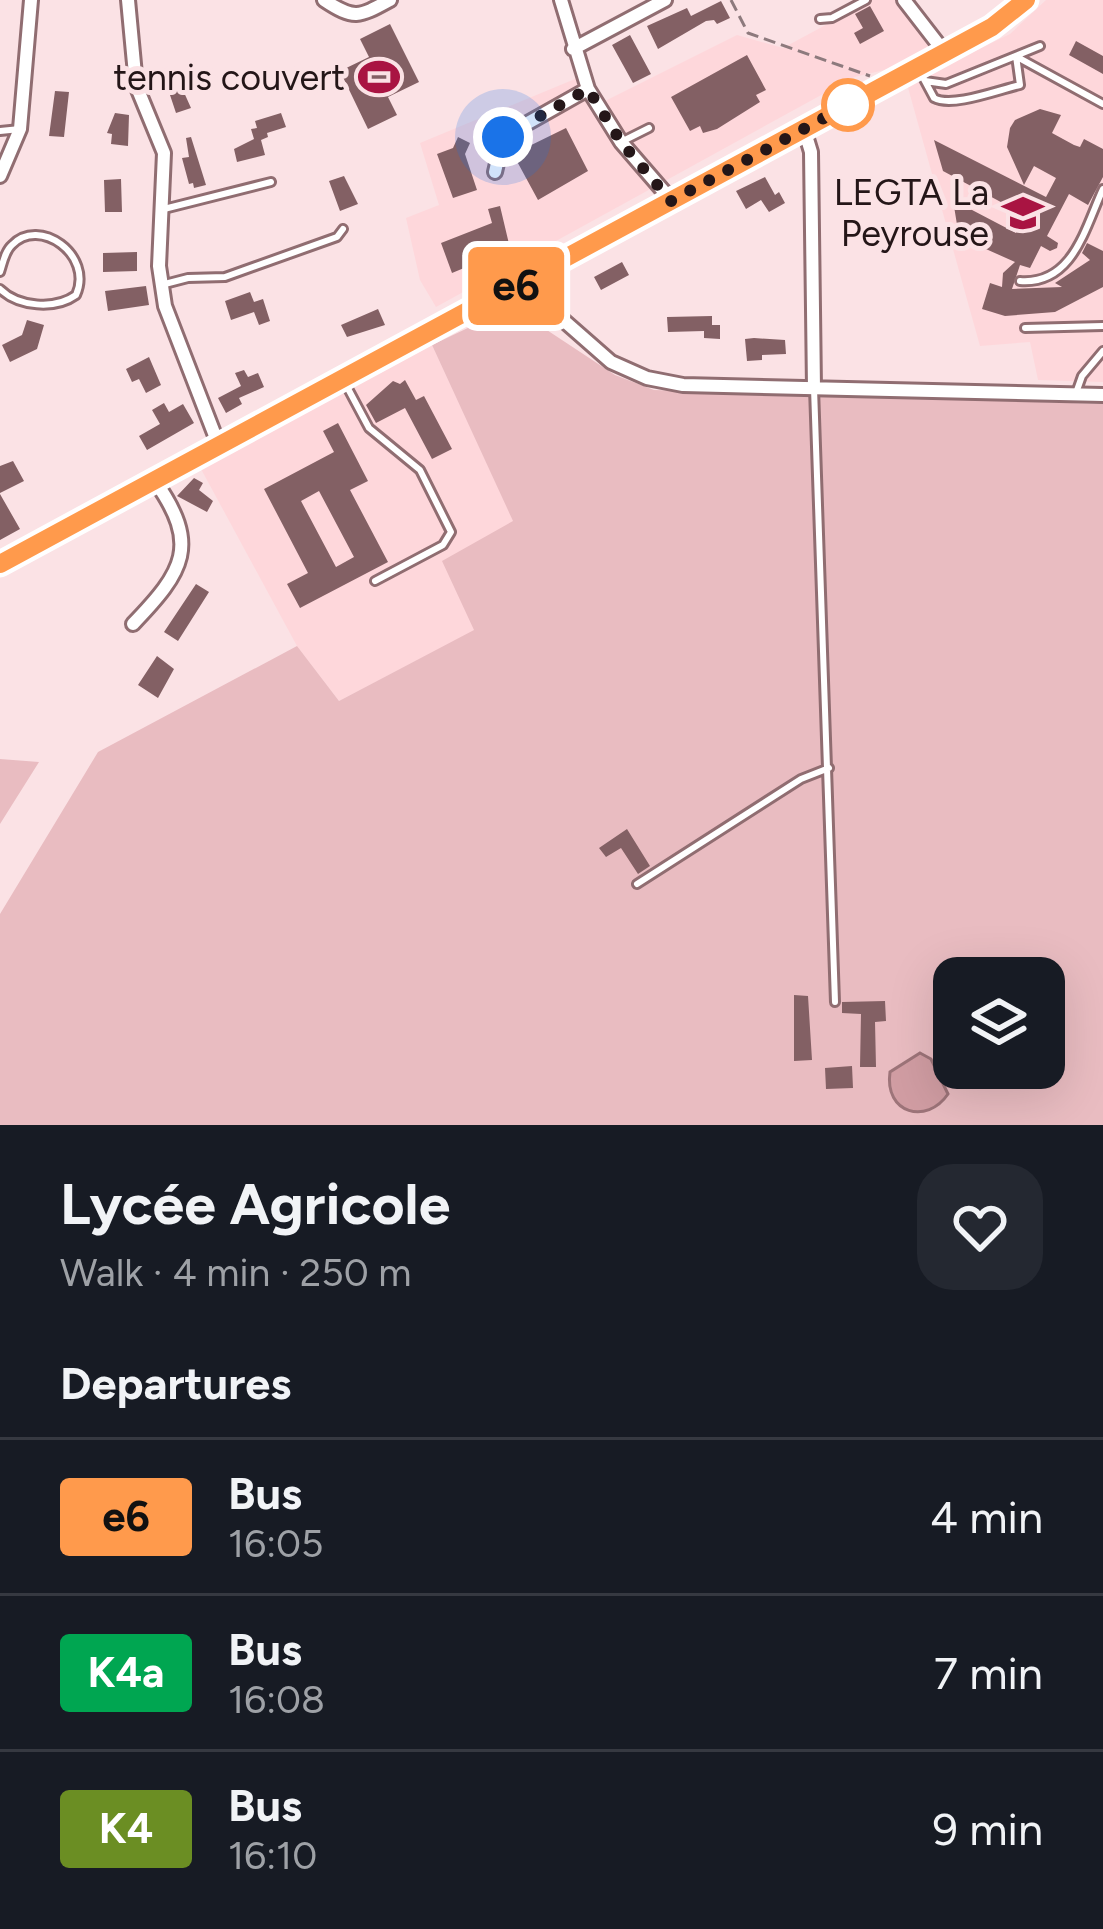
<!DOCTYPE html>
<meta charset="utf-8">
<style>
body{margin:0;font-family:Figtree,sans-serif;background:#242831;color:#f1f3f6;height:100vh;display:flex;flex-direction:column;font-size:45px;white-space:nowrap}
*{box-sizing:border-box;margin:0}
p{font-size:39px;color:#9ea1a6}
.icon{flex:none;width:66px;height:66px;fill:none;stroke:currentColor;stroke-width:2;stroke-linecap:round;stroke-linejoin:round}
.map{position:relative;height:1125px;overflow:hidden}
.side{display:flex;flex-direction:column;background:#171b24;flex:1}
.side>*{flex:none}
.badge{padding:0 24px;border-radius:9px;font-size:42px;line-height:78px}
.buttons{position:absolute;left:933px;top:957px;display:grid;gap:24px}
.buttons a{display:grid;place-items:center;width:132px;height:132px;border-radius:24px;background:#171b24;box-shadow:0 12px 48px #0002;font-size:60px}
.you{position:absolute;width:60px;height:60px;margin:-30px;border:9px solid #fff;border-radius:50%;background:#1a73e8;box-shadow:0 0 0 18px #1a73e833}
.map>.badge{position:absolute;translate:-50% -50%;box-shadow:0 0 0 6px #fff}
h2{padding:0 60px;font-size:45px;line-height:108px}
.round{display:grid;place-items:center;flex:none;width:126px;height:126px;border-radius:36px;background:#242831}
.head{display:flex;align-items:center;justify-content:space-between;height:204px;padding:0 60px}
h1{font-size:57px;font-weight:700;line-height:90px}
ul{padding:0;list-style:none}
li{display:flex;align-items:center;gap:36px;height:156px;padding:0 60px;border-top:3px solid #363941}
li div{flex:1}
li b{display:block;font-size:45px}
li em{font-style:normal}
li .badge{min-width:132px;font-weight:700;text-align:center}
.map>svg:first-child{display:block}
.built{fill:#fed7db}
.green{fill:#e9bcc1;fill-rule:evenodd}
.water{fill:#d19da3;stroke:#9d7479;stroke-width:3}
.building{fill:#836064;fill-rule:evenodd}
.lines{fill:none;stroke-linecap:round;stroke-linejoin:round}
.service-casing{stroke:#906d71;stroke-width:12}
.minor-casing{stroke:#906d71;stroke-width:18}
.secondary-casing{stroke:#906d71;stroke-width:24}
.path{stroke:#8d7a7d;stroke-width:3;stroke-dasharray:12 6;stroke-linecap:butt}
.service{stroke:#fff;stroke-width:6}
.minor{stroke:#fff;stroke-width:12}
.secondary{stroke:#fff;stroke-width:18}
.line-casing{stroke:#fff;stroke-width:27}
.line{stroke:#ff9a4c;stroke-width:18}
.walk{stroke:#241618;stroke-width:12;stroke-dasharray:0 21.6}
.stop-dot{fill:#fff;stroke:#ff9a4c;stroke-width:6}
.labels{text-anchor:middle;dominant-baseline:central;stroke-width:10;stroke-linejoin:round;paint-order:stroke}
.poi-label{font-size:36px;fill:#241618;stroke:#fbe2e5;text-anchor:end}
</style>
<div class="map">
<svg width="1103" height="1125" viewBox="0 0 1103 1125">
<rect width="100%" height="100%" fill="#fbe2e5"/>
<!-- built -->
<path class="built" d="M872,0H897L934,46L889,69L854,77L436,307L420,280L406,218L439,205L420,143L587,74L603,102L737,35L783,48Z
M1046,0H1103V382L1038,380L1030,342L980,346L907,84L1010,34Z
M432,345L514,522L475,630L339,701L297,646L201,469Z"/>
<!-- green -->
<path class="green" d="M512,307L615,375L654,390L1103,404V1125H0V914L98,752L297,646L339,701L474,630L442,561L513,521L432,345ZM954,978H1044V1068H954Z
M0,759L39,762L0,824Z"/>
<!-- water -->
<path class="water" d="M920,1053L931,1059L948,1094C927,1125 884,1114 890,1072Z"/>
<!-- building -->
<path class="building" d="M721,1L730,18L717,24L714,20L706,21L658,49L647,26L687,8L691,16Z
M870,6L884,31L860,44L854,33L863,28L855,14Z
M390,24L419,82L388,97L397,115L368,129L340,71L369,57L360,39Z
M630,35L651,74L633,83L612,45Z
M1076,41L1103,56V74L1069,55Z
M747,55L766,90L756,95L760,102L717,129L703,133L700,126L690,131L671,97Z
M178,79L191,108L176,113L166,83Z
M55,91L69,92L64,137L49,136Z
M1040,109L1061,115L1052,133L1074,145L1080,147L1084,139L1103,149V177L1088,205L1069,194L1047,236L1058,243L1057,248L1050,251L1041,246L1030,268L1020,265L1012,289L1062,287L1055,283L1090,260L1082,253L1087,243L1103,251V287L1055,312L1005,316L982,309L990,283L1002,287L1003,273L1015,262L959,237L953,200L1016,233L1025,215L943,171L934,140L1046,197L1056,178L1034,166L1024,185L1007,147L1010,128L1015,120Z
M115,113L129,115L128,146L111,144L112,134L107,133Z
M281,113L286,127L267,133L268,137L261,140L265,155L237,162L234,149L254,139L251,129L257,128L255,121Z
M566,128L588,171L538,200L513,154Z
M191,137L206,185L194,188L193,183L189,184L182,158L189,157L186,138Z
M458,137L470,143L465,154L477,190L453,198L437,154L453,148Z
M344,176L358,204L340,211L329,181Z
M765,177L775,195L779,192L785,203L769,212L761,200L746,209L736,191Z
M121,179L122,212H105L104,180Z
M500,206L509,244L491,248L493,256L452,273L441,243L492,223L488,209Z
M137,252V271L103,272V253Z
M622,262L629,275L601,290L594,277Z
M146,286L149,305L108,311L105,291Z
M250,292L254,302L263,299L270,321L259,325L254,312L231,320L225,301Z
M378,309L385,325L347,337L341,325Z
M712,316V325H720V339L704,338V331L668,332L667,317Z
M27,320L44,325L37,349L10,362L2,345L22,335Z
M754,338L785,340L786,354L762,355V360L747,361L745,339Z
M149,357L161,385L146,393L139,379L132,382L126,369Z
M244,370L248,377L258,373L264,387L239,398L242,404L226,413L218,398L241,386L235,373Z
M405,380L416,400L424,396L452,449L432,459L405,408L376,423L366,405L393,381L400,384Z
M164,403L169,412L183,404L194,423L147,450L139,436L160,424L152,410Z
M338,423L368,481L350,490L388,562L300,608L287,584L308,573L264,489L334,452L323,431ZM319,491L354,557L336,567L301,501Z
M13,461L24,481L0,493V466Z
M194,478L203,483L199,490L213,501L207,512L177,496Z
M0,494L20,529L0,540Z
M196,584L209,592L178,641L164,632Z
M157,656L174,669L158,698L138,685Z
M627,829L650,866L638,874L621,848L606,857L599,848Z
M794,995L808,996L812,1060L794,1061Z
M885,1001L886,1021L875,1022L876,1067H860L861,1014L842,1013V1002Z
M852,1066L853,1088L826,1089L825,1068Z"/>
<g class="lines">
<!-- service casing -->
<g class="service-casing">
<path id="service" d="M820,19L832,18L866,0
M1017,57L1103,104
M919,70L934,98C952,108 998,90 1020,85L1016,56
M925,81L946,84L1040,46
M0,131L20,129
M621,142L649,128
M164,209L271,182
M0,272C3,263 5,251 12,245C39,216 94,255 76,295C55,310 18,307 0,289
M1020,281C1073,285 1085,228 1103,189
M161,285L188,278L225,277L337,237L343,229
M1025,328L1103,326
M345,383L369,428L420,470L451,532L443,545L375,581
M814,388L835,1002
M1076,393L1082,376L1103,351
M637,884L801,779L829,768"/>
</g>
<!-- minor casing -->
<g class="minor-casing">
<path id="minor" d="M128,0L136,85L164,153L159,266L165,306L219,446
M324,0C354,20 359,17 390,0
M561,0L588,89L621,142L672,201
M904,0L945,53
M573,49L665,0
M804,129L811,152L814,388
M495,172L503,137L588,89
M0,176L20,129L31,0
M521,283L611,362L647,378L683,385L1103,395
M133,624C184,571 200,545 155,481"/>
</g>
<!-- secondary casing -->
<g class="secondary-casing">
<path id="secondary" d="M0,564L992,27L1026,0"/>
</g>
<!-- path -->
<path class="path" d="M731,0L748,33L870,76"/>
<!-- service -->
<use href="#service" class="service"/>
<!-- minor -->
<use href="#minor" class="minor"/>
<!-- secondary -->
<use href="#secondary" class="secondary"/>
</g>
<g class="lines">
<!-- line casing -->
<g class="line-casing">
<path id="line" d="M0,564L992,27L1026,0"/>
</g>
<!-- line -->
<use href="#line" class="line"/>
<!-- walk -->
<path class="walk" d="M503,137L588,89L621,142L671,201L848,105"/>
</g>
<!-- icons -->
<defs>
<g id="stadium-bare" transform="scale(3.24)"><path d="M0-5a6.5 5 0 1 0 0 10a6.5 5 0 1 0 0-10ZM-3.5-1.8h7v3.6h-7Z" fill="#a91442" stroke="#fbe2e5" stroke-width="2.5" paint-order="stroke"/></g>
<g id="school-bare" transform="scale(3.24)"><path d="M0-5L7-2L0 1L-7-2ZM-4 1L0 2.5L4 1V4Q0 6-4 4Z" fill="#a91442" stroke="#fbe2e5" stroke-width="2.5" paint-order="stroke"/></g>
</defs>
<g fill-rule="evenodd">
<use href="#stadium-bare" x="379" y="77"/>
<use href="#school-bare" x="1023" y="213"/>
</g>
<!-- markers -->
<circle class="stop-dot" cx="848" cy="105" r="24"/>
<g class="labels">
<!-- poi labels -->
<g class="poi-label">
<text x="345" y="77">tennis couvert</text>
<text x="989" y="192">LEGTA La<tspan x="989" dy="41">Peyrouse</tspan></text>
</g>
</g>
</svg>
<div class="buttons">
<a><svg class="icon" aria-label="layers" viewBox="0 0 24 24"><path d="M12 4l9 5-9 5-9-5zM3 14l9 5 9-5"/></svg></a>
</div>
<div class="you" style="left:503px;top:137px"></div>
<b class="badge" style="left:516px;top:286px;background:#ff9a4c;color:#111">e6</b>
</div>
<section class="side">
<div class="head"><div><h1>Lycée Agricole</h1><p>Walk · 4 min · 250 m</p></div><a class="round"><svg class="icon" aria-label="heart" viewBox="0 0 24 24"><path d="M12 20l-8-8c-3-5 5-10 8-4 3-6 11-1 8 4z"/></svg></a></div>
<h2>Departures</h2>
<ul>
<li><span class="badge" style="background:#ff9a4c;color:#111">e6</span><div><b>Bus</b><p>16:05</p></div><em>4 min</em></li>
<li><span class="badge" style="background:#00a651;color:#fff">K4a</span><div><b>Bus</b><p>16:08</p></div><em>7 min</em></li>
<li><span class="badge" style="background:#6b8e23;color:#fff">K4</span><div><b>Bus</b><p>16:10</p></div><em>9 min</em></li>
</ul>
</section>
